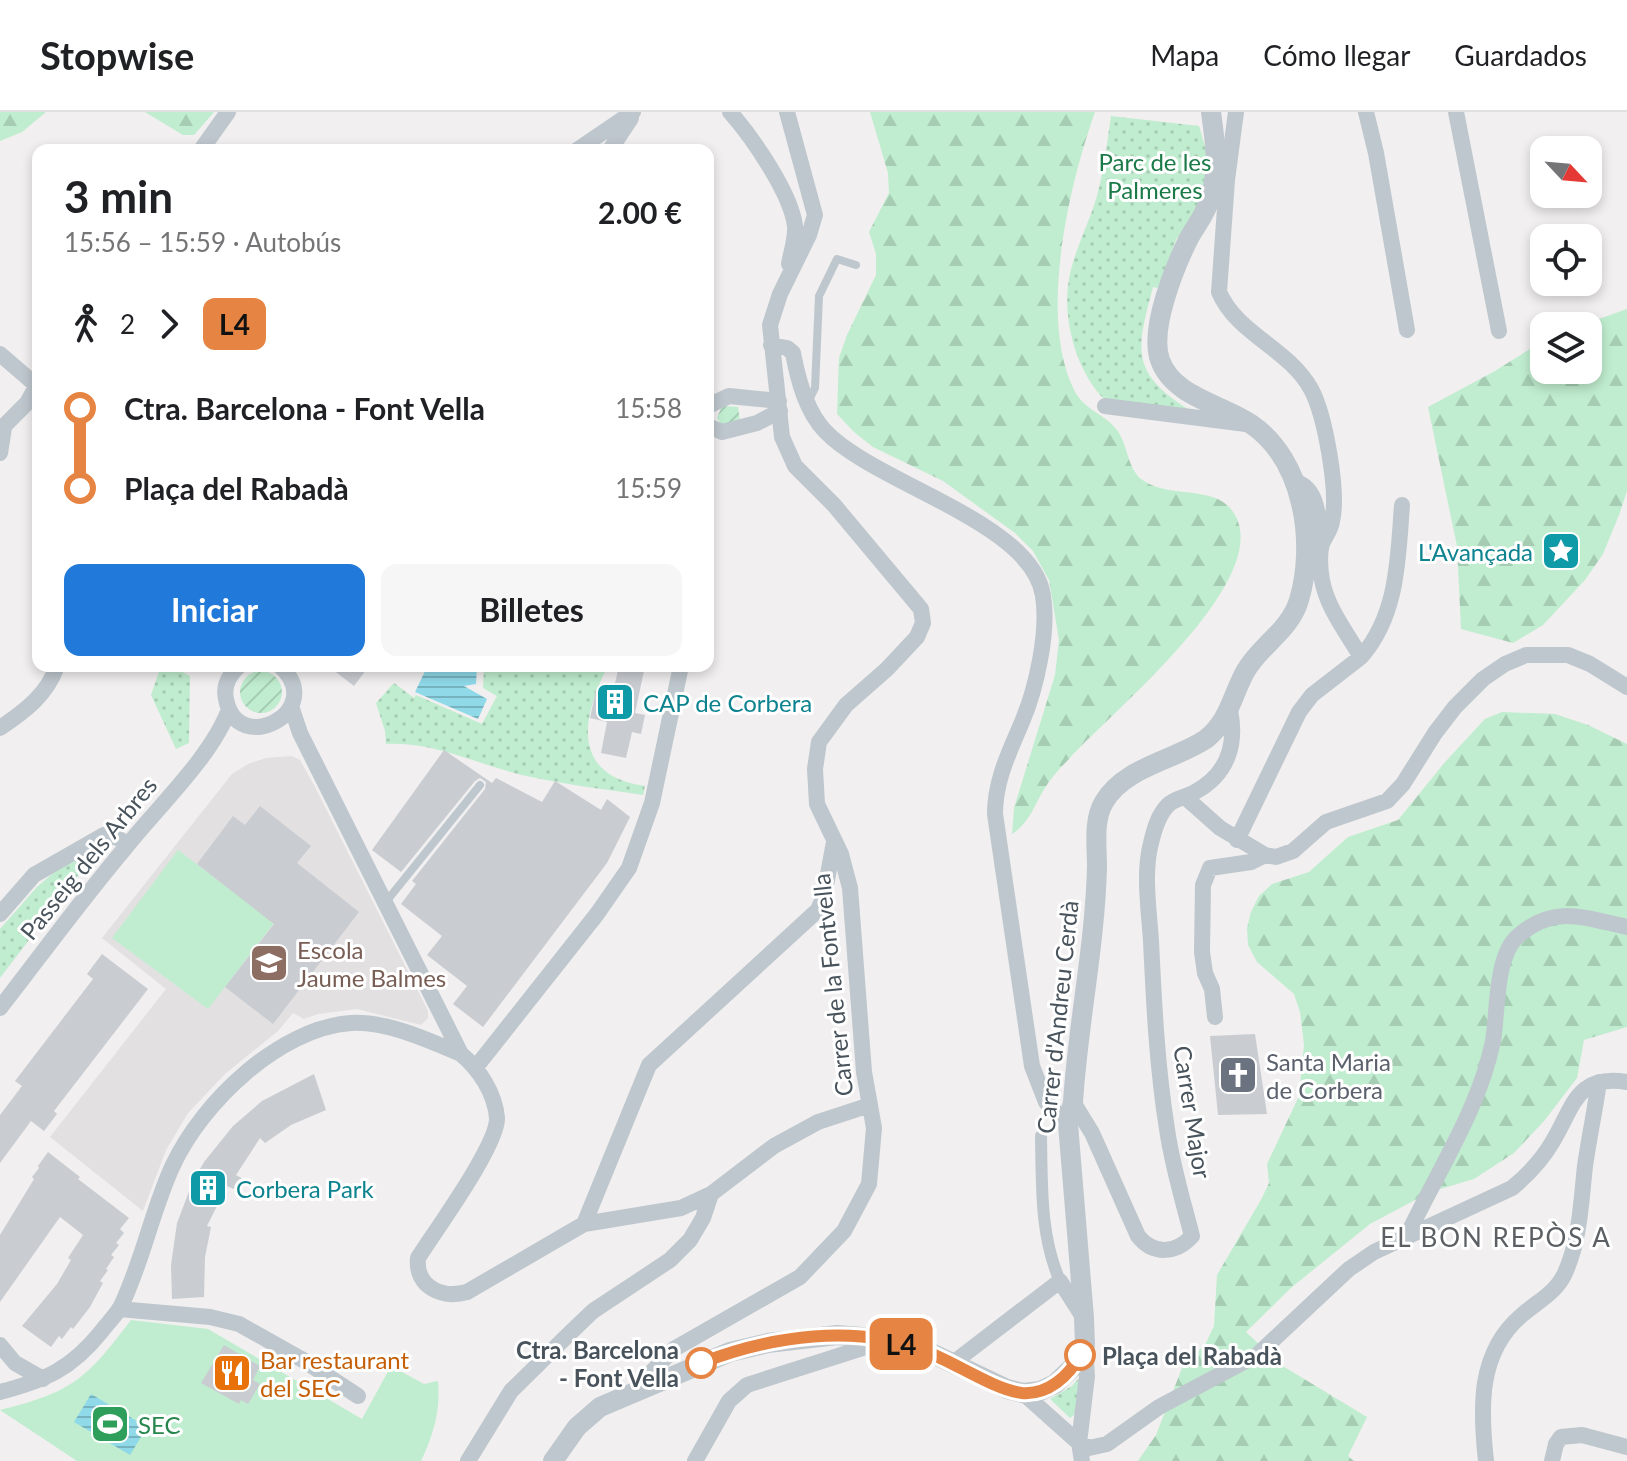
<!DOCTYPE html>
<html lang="es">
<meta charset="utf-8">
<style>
body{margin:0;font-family:Lato,sans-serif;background:#f6f6f6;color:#202124;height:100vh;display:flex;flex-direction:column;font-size:30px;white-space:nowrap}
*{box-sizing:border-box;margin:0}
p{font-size:26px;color:#757577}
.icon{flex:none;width:44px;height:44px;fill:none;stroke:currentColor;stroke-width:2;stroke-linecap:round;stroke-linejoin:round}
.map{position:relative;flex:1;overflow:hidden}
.side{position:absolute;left:32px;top:32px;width:682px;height:528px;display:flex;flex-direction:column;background:#fff;border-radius:16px;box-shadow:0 4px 12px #0003}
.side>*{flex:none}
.badge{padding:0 16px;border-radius:12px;font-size:28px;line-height:52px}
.needle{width:52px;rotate:116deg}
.fabs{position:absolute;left:1530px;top:24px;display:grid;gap:16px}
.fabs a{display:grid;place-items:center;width:72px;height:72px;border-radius:16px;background:#fff;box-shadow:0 4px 12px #0003;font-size:40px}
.map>.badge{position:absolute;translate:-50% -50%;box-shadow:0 0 0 4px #fff}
.legs{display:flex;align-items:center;gap:12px;height:88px;padding:0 32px;font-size:26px}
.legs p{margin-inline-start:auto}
.overview{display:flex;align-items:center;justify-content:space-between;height:136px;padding:0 32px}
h1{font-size:44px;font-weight:700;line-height:60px}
.primary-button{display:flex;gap:16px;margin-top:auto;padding:16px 32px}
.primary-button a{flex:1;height:92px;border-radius:16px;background:#2179d9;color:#fff;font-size:32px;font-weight:700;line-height:92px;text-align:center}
.primary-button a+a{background:#f6f6f6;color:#202124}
ul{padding:0 32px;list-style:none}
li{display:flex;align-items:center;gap:28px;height:80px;font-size:30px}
li i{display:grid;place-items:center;width:12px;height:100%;margin:0 10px;background:currentColor}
li i::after{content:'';width:20px;height:20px;margin:-10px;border:6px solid;border-radius:50%;background:#fff}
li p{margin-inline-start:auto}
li:first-child i{background:linear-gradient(#0000 50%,currentColor 0)}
li:last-child i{background:linear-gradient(currentColor 50%,#0000 0)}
header{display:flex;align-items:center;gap:48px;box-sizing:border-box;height:112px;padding:0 40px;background:#fff;border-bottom:2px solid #e0e0e0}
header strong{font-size:38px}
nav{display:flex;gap:44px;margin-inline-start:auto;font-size:28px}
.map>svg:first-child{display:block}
.education{fill:#e2e0e1}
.grass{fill:url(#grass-dots)}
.forest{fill:url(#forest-firs)}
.garden{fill:url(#garden-furrows)}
.pitch{fill:#c0edcf}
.water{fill:url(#water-rules)}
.building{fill:#c9ccd1}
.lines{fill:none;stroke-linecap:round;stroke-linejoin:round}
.service{stroke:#bec7cd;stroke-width:8}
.pedestrian{stroke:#bec7cd;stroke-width:12}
.minor{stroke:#bec7cd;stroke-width:16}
.tertiary{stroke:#bec7cd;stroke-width:20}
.line-1-casing{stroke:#fff;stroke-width:18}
.line-1{stroke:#e58443;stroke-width:12}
.stop-1-dot{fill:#fff;stroke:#e58443;stroke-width:4}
.labels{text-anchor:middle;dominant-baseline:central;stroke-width:6;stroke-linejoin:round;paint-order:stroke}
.park-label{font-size:24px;fill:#1b7a47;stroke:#fff}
.culture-label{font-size:24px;fill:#0d838f;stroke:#fff;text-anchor:start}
.street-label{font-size:24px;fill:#48535c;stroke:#fff}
.education-label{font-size:24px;fill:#785e54;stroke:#fff;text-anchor:start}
.worship-label{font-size:24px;fill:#5b616d;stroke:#fff;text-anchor:start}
.stop-label{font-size:24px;font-weight:bold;fill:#48535c;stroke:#fff;text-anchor:end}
.food-label{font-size:24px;fill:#c56008;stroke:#fff;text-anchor:start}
.leisure-label{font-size:24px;fill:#27864d;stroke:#fff;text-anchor:start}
.neighbourhood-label{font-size:26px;letter-spacing:2px;fill:#5c6064;stroke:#fff}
</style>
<header>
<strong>Stopwise</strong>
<nav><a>Mapa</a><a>Cómo llegar</a><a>Guardados</a></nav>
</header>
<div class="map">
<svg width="1627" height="1349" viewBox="0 0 1627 1349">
<defs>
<pattern id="grass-dots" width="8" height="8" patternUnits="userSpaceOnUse" patternTransform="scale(2)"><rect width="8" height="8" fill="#c0edcf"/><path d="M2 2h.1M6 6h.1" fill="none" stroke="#a6cdb4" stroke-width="1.8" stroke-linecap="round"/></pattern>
<pattern id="forest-firs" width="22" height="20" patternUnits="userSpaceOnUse" patternTransform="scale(2)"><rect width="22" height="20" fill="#c0edcf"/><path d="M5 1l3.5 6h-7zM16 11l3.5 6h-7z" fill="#a6cdb4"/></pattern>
<pattern id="garden-furrows" width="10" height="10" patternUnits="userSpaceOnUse" patternTransform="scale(2)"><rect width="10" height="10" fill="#c0edcf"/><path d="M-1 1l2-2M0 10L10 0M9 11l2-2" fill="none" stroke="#a6cdb4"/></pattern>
<pattern id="water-rules" width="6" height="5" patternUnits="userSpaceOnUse" patternTransform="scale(2)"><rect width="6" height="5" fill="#8fd9e8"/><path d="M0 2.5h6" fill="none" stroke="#77b3bf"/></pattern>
</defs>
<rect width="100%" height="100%" fill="#f1efef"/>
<!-- education -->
<path class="education" d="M292,644L300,648L315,675L428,899V906L421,913L357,897L318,902L304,907L293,901L278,919L225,962L188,1001L166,1038L143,1099L50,1025L166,877L102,826L232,662L248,652L266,646Z"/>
<!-- grass -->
<path class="grass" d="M1111,4L1199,14L1208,45L1202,87L1176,128L1158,176L1153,175C1137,236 1129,260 1188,297L1105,288C1076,259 1062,207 1069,167C1074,139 1089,112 1097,84C1104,58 1107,31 1111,4Z
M161,554H171L190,564L189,631L176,637L151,583Z
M484,554H608C581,605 571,664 645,674L643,683C603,677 562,672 522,663C476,652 433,629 386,632L385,619L376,591L394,571L414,586L416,583L482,612L497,584L483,576Z
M97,739L0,866V817L37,775L58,757Z
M1078,1267L1082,1269L1074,1303L1070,1306L1050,1287L1072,1274Z"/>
<!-- forest -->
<path class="forest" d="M0,0H46L22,20L0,29Z
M145,0H214L194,23H183Z
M870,0H1095C1069,73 1038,205 1074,278C1084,298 1105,302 1117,318C1128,333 1127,355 1141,367C1167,387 1212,373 1231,397C1283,462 1109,602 1070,646C1060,656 1050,667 1043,679C1033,696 1029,711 1012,722L1014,696L1055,563L1059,528L1049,468L1033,439L1015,421L943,369L873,335L854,320L837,302L839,246L847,223L876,163V142L869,120L889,81L888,61Z
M1627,197V379L1619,403L1603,442L1585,468L1543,513L1513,531L1461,517L1457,434L1428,295L1495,259L1544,228V258H1588V214H1579Z
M1502,600L1555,602L1588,613L1627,632V915L1584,928L1577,966L1544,1009L1514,1041L1474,1067L1430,1080L1370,1112L1292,1175L1246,1220L1281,1253L1367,1305L1348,1344L1354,1349H1138L1156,1323L1182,1256L1206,1231L1214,1214L1217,1163L1262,1086L1269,1071L1267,1052L1299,984L1304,933L1300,900L1294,882L1257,850L1248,833L1247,816L1251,800L1259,784L1272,772L1309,760L1348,725L1398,708L1445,650L1485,607Z"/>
<!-- garden -->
<path class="garden" d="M722,294L738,295L740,309L721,312L717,306Z
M240 580a21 21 0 1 1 42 0a21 21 0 1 1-42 0Z"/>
<!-- pitch -->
<path class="pitch" d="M178,738L274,811L208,897L112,826Z
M131,1208L208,1217L362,1307L391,1254L424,1272L438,1269C441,1298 433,1324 421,1349H77L0,1298C73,1280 86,1267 131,1208Z"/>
<!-- water -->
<path class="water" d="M432,554H477L476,572L464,574L487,587L478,607L415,580L426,557L432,560Z
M91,1282L147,1315L130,1343L74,1310Z"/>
<!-- building -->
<path class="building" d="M328,554H369L354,574Z
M619,554H645L635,601L645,603L641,622L632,620L626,646L601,641L607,610L590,606L596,577L613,580Z
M444,638L492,671L496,666L542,690L555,669L601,698L607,687L630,705L607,751L483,915L453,892L467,874L427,843L442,824L401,792L416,772L412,769L485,677L486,670L480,666L475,669L401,760L372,738Z
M260,694L311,734L297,751L359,800L273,912L225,875L274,812L197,752L233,704L245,713Z
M102,842L148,877L54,999L57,1002L44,1019L31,1009L0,1051V1003L22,974L15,969L93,867L87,862Z
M1255,922L1267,1002L1218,1003L1210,924Z
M314,962L326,998L291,1013L265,1031L260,1026L236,1063L243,1067L236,1078L227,1074L207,1114L211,1115L205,1145L204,1185L172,1187L171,1153L177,1111L193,1069L204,1050L233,1014L262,989Z
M48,1040L80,1065L78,1067L129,1106L120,1117L124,1121L116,1131L119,1133L111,1143L114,1145L106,1157L108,1158L100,1169L103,1171L90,1195L73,1217L71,1215L62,1227L59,1224L51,1235L22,1214L57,1172L71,1148L68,1146L83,1123L60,1105L0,1190V1123L34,1067L32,1065L39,1056L38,1054Z
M224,1233L260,1254L253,1268L260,1272L248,1292L241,1288L239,1292L201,1271Z"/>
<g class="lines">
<!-- service -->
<path class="service" d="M808,290L815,276L819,184L837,147L856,153
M385,791L480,673"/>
<!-- pedestrian -->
<path class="pedestrian" d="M1041,1024C1042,1073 1040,1124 1060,1169"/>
<!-- minor -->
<path class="minor" d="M730,0C752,25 791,81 795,114C796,126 791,140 789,152
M1236,0L1227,68L1219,180C1237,222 1288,236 1311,277C1325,303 1339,380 1332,409C1331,418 1325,424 1322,432C1319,442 1320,458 1322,468C1327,496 1347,521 1361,545L1312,583L1299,600L1237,728
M1366,0L1376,41L1407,218
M1456,0L1499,219
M201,38L228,0
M577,38L633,0
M610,38L631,6
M771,233L787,236L793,241C798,268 806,299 825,319C875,372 1033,410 1043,484C1049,520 1036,577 1022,610C1009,641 995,668 995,702L1032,954L1046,990L1068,1012
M0,242L36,273
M708,294L729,284L779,289
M1105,294L1246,312
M708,314L722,320L757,311L780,299
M0,318L27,291L38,271
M0,341L4,316
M1296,370C1320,377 1318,411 1322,432
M1361,545C1398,503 1398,446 1402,393
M239,554C229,563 223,574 226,587C237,647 329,598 280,554
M291,594L300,621L461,942C479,957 495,981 497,1006C498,1033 435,1119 418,1146C415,1175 442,1187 467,1180L584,1112L681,1096L711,1082L774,1034L818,1010L870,993
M0,616C25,599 47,583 57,554
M1185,685L1220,716L1265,743L1251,750L1210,756L1203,773L1202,840L1205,861L1212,877L1215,905
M1265,743L1276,745L1293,739L1326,710L1387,689L1403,672L1435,621L1455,595L1483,567L1505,552L1526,543H1568L1590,552L1627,575
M0,802L34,763L104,723L118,726L127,733
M0,896C42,842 82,787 126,735C157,696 213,643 229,597
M476,955L597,802L629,756L652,691L681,554
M1073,990L1092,1021L1138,1124C1153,1143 1176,1142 1192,1124C1183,1089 1172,1053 1167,1017C1157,955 1154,892 1151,829C1149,798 1143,761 1151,731C1154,718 1158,703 1168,693C1175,686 1187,685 1195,680C1228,662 1237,632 1230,598
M584,1112L649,953L818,798L824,784L834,730
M1407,1124C1437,1060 1479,998 1493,929C1498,899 1495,844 1518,824C1554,792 1585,806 1627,815
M119,1197L210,1205L239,1212L303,1248L358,1284
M0,1233L15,1251L43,1267
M953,1251L1060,1169L1083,1205
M633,1279L674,1237L800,1165L844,1119L869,1072L874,1016L864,960L850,776L841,742L817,692L815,657L819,630L846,593L887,557L917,525L923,511L921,497L834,393L795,354L782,325L770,213L780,182L809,123L815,103L787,0
M0,1280C46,1268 71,1257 101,1220C107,1212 115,1204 120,1196C142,1152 152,1098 173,1053C202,991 279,916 351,911C387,909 428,928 461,942
M1023,1281L1079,1331L1089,1336L1107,1332L1159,1295L1257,1243L1349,1157L1374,1140L1512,1076C1529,1062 1542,1048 1553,1029C1574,994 1576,962 1627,970
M468,1349L511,1279L570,1221L593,1199L670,1148L690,1128L703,1106L711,1082
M695,1349L729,1289L747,1273L885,1229
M1082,1349L1079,1331L1087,1264L1085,1233
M1486,1349C1480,1295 1478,1240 1522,1203C1538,1189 1556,1181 1565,1161C1580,1128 1581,1090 1585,1054C1589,1026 1595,998 1599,970
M1552,1349L1556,1332L1561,1325L1582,1323L1627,1335"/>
<!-- tertiary -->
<path class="tertiary" d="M553,1349L577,1315L600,1295L730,1240L768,1231L837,1223L861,1225L925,1238L1007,1277L1023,1281L1040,1279L1055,1272L1074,1254L1085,1233L1084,1206L1068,1012L1073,990C1078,911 1095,834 1097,755C1097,734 1093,708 1104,690C1124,655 1175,648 1206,627C1229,609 1232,584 1245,560C1260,533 1290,519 1299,488C1316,431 1304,348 1251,312C1222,292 1173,285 1160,248C1149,217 1175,154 1189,126C1197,112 1207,100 1211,84C1219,54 1215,29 1211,0"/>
</g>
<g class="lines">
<!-- line-1 casing -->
<g class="line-1-casing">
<path id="line-1" d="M701,1251C771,1224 856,1211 927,1240C954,1250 995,1278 1022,1281C1048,1283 1069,1264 1080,1243"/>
</g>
<!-- line-1 -->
<use href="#line-1" class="line-1"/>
</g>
<!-- icons -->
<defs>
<g id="sight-square" transform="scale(2)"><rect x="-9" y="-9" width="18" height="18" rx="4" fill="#0f9aa8" stroke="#fff"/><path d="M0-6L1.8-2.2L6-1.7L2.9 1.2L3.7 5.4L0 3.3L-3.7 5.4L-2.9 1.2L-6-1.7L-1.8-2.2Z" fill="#fff"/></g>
<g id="building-square" transform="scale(2)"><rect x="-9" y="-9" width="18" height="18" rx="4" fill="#0f9aa8" stroke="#fff"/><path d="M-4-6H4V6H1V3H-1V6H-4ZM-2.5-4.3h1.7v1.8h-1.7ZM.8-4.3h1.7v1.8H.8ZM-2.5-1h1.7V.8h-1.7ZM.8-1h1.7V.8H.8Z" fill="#fff"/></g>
<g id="school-square" transform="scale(2)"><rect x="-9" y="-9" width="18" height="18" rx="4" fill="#8d6e63" stroke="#fff"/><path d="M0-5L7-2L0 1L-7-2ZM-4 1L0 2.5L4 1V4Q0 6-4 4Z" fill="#fff"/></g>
<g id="church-square" transform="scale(2)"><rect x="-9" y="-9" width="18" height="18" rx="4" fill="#6b7280" stroke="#fff"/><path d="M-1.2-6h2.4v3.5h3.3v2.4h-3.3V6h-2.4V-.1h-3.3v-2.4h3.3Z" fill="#fff"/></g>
<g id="restaurant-square" transform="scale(2)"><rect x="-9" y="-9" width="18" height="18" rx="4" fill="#e8710a" stroke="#fff"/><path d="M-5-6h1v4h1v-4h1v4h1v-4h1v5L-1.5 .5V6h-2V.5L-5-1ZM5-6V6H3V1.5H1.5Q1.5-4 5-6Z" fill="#fff"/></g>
<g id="stadium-square" transform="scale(2)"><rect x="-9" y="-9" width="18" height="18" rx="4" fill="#2e9e5b" stroke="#fff"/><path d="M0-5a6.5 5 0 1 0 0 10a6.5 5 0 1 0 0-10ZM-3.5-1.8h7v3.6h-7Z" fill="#fff"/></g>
</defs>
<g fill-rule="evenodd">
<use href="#sight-square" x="1561" y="439"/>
<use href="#building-square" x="615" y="590"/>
<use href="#school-square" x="269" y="851"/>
<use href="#church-square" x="1238" y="963"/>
<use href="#building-square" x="208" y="1076"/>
<use href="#restaurant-square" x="232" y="1261"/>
<use href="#stadium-square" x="110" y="1312"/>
</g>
<!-- markers -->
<g class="stop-1-dot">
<circle cx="1080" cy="1243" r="14"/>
<circle cx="701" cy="1251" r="14"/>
</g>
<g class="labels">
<!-- park labels -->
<g class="park-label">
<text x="1155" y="49">Parc de les<tspan x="1155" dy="28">Palmeres</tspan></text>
</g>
<!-- culture labels -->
<g class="culture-label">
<text x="1533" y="439" text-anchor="end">L'Avançada</text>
<text x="643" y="590">CAP de Corbera</text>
<text x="236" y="1076">Corbera Park</text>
</g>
<!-- street labels -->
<g class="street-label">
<text transform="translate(88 746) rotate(-51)">Passeig dels Arbres</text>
<text transform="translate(832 873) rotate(-96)">Carrer de la Fontvella</text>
<text transform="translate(1057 905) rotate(-84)">Carrer d'Andreu Cerdà</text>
<text transform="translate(1193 1000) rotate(81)">Carrer Major</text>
</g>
<!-- education labels -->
<g class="education-label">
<text x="297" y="837">Escola<tspan x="297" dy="28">Jaume Balmes</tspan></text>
</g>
<!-- worship labels -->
<g class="worship-label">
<text x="1266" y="949">Santa Maria<tspan x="1266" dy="28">de Corbera</tspan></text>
</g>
<!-- stop labels -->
<g class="stop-label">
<text x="679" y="1237">Ctra. Barcelona<tspan x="679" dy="28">- Font Vella</tspan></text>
<text x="1102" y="1243" text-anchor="start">Plaça del Rabadà</text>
</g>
<!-- food labels -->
<g class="food-label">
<text x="260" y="1247">Bar restaurant<tspan x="260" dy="28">del SEC</tspan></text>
</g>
<!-- leisure labels -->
<g class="leisure-label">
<text x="138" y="1312">SEC</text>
</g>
<!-- neighbourhood labels -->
<g class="neighbourhood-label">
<text x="1496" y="1125">EL BON REPÒS A</text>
</g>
</g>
</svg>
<div class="fabs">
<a><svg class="needle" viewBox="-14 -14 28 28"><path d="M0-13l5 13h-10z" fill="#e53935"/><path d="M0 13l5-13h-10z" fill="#757577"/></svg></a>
<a><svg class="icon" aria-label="locate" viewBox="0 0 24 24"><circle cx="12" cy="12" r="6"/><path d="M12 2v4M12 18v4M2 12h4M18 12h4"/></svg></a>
<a><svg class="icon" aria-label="layers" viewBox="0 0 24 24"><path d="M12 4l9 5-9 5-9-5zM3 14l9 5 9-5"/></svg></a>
</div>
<b class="badge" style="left:901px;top:1232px;background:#e58443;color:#111">L4</b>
<section class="side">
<div class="overview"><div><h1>3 min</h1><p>15:56 – 15:59 · Autobús</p></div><b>2.00 €</b></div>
<div class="legs"><svg class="icon" aria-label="walk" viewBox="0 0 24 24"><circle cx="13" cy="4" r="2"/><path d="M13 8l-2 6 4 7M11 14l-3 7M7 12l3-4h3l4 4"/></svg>2<svg class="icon" aria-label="forward" viewBox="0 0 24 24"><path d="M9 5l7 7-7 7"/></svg><b class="badge" style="background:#e58443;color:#111">L4</b></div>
<ul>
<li><i style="color:#e58443"></i><b>Ctra. Barcelona - Font Vella</b><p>15:58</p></li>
<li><i style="color:#e58443"></i><b>Plaça del Rabadà</b><p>15:59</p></li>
</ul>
<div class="primary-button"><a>Iniciar</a><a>Billetes</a></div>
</section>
</div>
